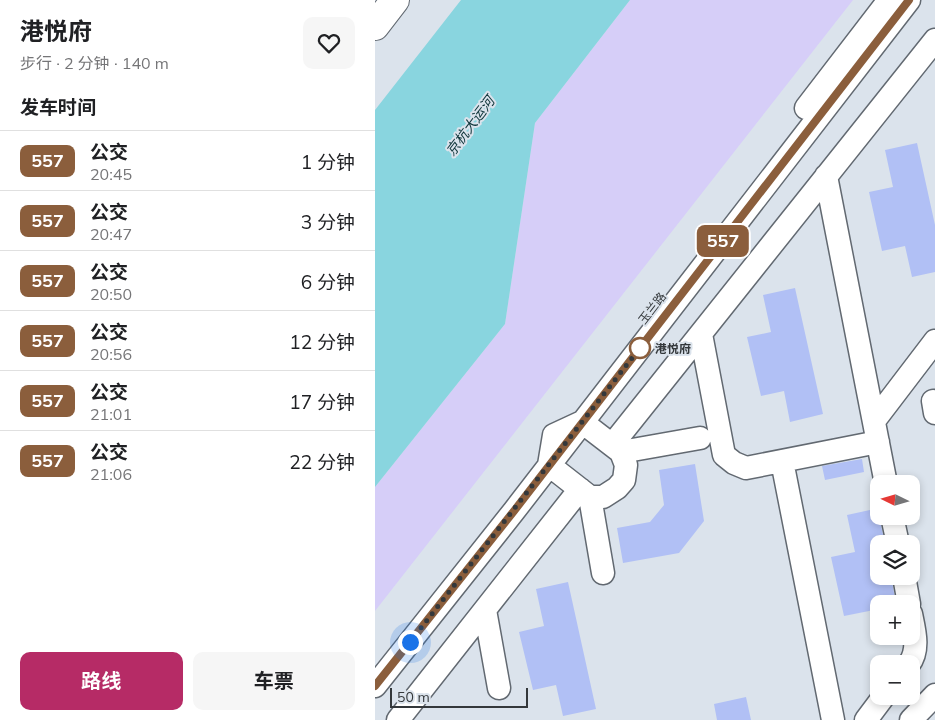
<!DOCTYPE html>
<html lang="zh">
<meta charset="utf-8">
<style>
body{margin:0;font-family:Mulish,"Noto Sans SC",sans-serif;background:#f6f6f6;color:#202124;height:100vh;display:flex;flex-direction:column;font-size:19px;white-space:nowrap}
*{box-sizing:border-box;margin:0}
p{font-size:16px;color:#757577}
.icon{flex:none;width:28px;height:28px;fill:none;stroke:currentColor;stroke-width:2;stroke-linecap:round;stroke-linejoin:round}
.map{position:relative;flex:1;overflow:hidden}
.drawer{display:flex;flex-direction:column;background:#fff;width:375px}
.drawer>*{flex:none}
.badge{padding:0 10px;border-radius:8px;font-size:18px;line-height:32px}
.needle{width:32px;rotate:275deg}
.controls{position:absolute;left:495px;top:475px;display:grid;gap:10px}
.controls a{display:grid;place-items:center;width:50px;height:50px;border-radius:10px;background:#fff;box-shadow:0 2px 8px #0003;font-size:25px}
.scale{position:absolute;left:15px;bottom:12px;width:138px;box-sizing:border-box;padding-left:5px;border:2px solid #34383b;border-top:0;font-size:14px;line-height:18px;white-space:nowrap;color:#34383b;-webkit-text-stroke:4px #dbe3ec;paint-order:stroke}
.you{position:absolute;width:25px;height:25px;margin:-12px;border:4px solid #fff;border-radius:50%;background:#1a73e8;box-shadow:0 0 0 8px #1a73e833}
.map>.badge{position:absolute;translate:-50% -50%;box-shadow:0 0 0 2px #fff}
h2{padding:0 20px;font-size:19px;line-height:45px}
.round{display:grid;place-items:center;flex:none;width:52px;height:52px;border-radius:10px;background:#f6f6f6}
.summary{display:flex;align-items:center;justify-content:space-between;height:85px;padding:0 20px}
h1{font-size:24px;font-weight:700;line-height:38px}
.primary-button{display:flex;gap:10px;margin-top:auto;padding:10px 20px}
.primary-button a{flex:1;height:58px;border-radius:10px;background:#b62b66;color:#fff;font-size:20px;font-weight:700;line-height:58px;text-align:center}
.primary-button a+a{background:#f6f6f6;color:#202124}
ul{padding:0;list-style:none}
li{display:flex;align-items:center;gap:15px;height:60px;padding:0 20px;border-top:1px solid #e0e0e0}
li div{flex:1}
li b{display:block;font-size:19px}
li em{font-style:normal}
li .badge{min-width:55px;font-weight:700;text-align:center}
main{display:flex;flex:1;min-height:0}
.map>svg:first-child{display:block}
.green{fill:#d6cef8}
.water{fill:#89d5df}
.building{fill:#b1c0f5}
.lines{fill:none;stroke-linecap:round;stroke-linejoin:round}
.minor-casing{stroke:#626971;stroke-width:25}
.major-casing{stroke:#626971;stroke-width:30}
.minor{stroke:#fff;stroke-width:22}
.major{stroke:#fff;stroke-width:28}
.line-casing{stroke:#fff;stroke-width:11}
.line{stroke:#8b5e3c;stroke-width:8}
.walk{stroke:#34383b;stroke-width:5;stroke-dasharray:0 9}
.stop-dot{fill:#fff;stroke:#8b5e3c;stroke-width:2.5}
.labels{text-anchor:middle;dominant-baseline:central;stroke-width:4;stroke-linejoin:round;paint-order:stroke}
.street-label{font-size:12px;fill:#34383b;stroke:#dbe3ec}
.stop-label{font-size:12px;font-weight:bold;fill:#34383b;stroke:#dbe3ec;text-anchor:start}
.water-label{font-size:14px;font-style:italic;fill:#0f353a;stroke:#dbe3ec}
</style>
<main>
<section class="drawer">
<div class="summary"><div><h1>港悦府</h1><p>步行 · 2 分钟 · 140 m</p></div><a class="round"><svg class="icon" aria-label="heart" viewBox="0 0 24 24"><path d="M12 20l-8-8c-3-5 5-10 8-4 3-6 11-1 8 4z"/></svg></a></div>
<h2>发车时间</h2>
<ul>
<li><span class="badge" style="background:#8b5e3c;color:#fff">557</span><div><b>公交</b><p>20:45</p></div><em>1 分钟</em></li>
<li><span class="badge" style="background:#8b5e3c;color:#fff">557</span><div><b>公交</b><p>20:47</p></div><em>3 分钟</em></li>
<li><span class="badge" style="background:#8b5e3c;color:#fff">557</span><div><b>公交</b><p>20:50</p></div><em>6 分钟</em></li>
<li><span class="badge" style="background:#8b5e3c;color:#fff">557</span><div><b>公交</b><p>20:56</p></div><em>12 分钟</em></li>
<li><span class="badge" style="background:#8b5e3c;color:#fff">557</span><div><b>公交</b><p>21:01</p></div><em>17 分钟</em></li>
<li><span class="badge" style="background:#8b5e3c;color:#fff">557</span><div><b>公交</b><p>21:06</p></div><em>22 分钟</em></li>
</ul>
<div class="primary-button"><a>路线</a><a>车票</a></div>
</section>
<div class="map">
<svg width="560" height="720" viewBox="0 0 560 720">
<rect width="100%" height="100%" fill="#dbe3ec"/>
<!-- green -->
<path class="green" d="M255,0H478L0,611V487L130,324L160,123Z"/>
<!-- water -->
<path class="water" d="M86,0H255L160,123L130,324L0,487V110Z"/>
<!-- building -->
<path class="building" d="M542,143L560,225V272L537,277L530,246L507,251L494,192L518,187L510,150Z
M420,288L448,414L415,422L409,391L386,396L372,337L396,332L388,295Z
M487,459L489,472L450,480L447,466Z
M320,464L329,521L304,553L248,563L242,528L275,522L289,505L284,470Z
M504,508V516L510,544H504V576H516L521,604H504V609L469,616L456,557L480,552L472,515Z
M193,582L221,709L188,716L181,685L158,690L144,632L169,626L161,589Z
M371,697L376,720H342L339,704Z"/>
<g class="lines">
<!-- minor casing -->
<g class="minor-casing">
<path id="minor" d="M431,108L514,0
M451,176L511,484
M326,334L349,455L359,463L371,468L503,442
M558,401L560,413
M499,421L560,341
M207,422L246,452L251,465L249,480L242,488L228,497H215L174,465L179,435Z
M237,445L560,40
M246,452L325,438
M407,461L458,720
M215,497L228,573
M517,516L523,544
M529,576L534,604
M110,610L124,688
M534,664C545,650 539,629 536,614
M0,686L139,511L534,0
M23,720L205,489
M491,720L509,696
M536,720L560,695"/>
</g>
<!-- major casing -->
<g class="major-casing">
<path id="major" d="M0,26L20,0"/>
</g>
<!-- minor -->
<use href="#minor" class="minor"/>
<!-- major -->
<use href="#major" class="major"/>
</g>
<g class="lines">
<!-- line casing -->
<g class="line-casing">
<path id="line" d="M0,686L139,511L534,0"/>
</g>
<!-- line -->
<use href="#line" class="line"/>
<!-- walk -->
<path class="walk" d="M35,642L268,344L265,348"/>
</g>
<!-- markers -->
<circle class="stop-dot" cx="265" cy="348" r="10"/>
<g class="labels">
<!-- street labels -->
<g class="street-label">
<text transform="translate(277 308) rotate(-52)">玉兰路</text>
</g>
<!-- stop labels -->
<g class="stop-label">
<text x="280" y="348">港悦府</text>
</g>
<!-- water labels -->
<g class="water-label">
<text transform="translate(95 126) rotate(-53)">京杭大运河</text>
</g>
</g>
</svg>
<div class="controls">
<a><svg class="needle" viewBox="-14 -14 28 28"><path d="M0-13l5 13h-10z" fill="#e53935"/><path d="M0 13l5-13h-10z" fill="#757577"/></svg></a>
<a><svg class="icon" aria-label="layers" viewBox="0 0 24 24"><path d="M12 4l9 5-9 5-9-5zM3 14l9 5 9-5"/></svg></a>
<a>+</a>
<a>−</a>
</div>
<div class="scale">50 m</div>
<div class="you" style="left:35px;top:642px"></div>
<b class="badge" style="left:348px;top:241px;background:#8b5e3c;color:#fff">557</b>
</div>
</main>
